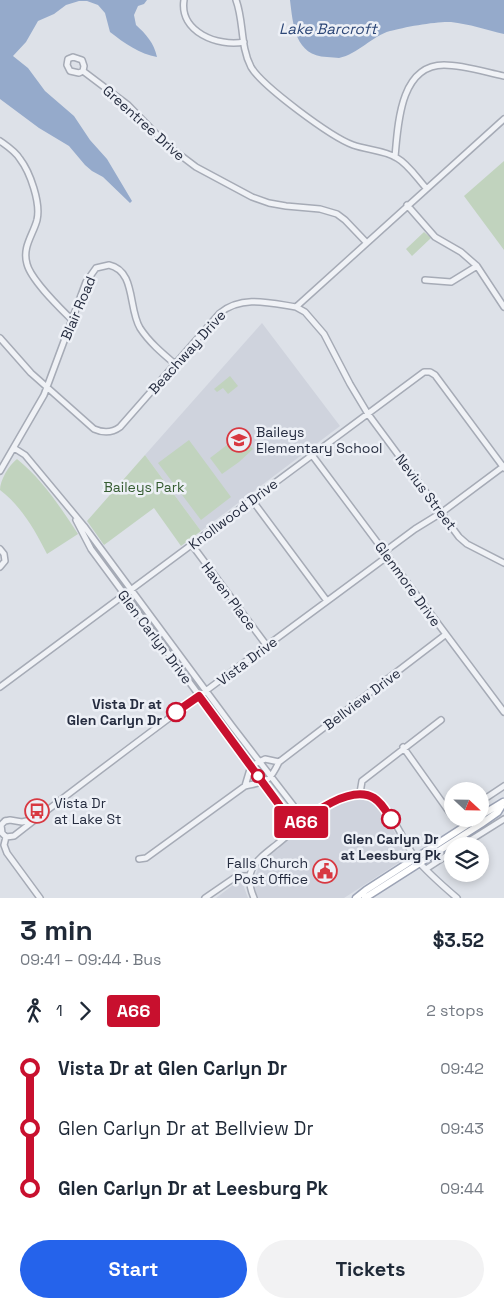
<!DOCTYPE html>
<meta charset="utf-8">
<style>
body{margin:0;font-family:"Space Grotesk",sans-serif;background:#f2f2f3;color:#1f2937;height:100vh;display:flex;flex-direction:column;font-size:19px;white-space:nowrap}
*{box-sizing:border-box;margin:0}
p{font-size:16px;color:#747a83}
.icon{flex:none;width:28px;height:28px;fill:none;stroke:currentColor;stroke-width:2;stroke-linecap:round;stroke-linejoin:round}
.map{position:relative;height:898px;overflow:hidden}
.details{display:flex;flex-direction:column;background:#fff;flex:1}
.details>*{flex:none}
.badge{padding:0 10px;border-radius:4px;font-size:18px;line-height:32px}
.needle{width:32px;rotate:112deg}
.fabs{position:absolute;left:444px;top:782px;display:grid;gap:10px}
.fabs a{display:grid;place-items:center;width:45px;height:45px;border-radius:50%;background:#fff;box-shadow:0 2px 8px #0003;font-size:25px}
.map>.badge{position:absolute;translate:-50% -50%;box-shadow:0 0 0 2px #fff}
.legs{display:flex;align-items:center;gap:8px;height:55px;padding:0 20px;font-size:16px}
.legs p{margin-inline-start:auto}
.headline{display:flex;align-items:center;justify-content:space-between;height:85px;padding:0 20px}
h1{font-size:28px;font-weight:700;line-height:38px}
.action{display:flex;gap:10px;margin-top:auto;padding:10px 20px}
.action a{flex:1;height:58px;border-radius:30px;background:#2563eb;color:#fff;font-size:20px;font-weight:700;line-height:58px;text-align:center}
.action a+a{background:#f2f2f3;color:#1f2937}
ul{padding:0 20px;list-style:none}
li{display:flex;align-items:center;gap:18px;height:60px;font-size:19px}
li i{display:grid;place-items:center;width:8px;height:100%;margin:0 6px;background:currentColor}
li i::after{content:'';width:12px;height:12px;margin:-6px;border:4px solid;border-radius:50%;background:#fff}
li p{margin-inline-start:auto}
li:first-child i{background:linear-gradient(#0000 50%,currentColor 0)}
li:last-child i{background:linear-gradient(currentColor 50%,#0000 0)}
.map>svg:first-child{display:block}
.built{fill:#cfd3dd}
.green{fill:#c1d3be}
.water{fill:#95aacb}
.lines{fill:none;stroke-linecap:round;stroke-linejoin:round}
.minor-casing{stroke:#a6abb6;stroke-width:8}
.major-casing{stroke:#9ca3b5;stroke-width:9}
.minor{stroke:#f0f2f6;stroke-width:5}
.major{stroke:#fff;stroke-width:6}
.line-1-casing{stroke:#fff;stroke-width:11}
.line-1{stroke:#c8102e;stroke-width:8}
.stop-1-dot{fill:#fff;stroke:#c8102e;stroke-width:2.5}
.labels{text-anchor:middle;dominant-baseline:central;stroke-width:5;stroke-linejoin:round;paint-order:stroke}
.street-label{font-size:14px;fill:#262d40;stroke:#edf0f6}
.poi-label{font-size:14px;fill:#262d40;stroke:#edf0f6;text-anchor:start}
.park-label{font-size:14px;fill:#365d32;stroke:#edf0f6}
.stop-label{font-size:14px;font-weight:bold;fill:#262d40;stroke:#edf0f6;text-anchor:end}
.water-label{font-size:15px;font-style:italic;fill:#2d4777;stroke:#edf0f6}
</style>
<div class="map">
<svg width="504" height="898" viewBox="0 0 504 898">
<rect width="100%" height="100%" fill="#dde1e8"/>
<!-- built -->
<path class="built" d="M262,323L340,426L201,531L145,455Z
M355,798L370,800L380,808L407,853L406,858L344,898H258L254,887V879L260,864L297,831L340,804Z
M241,879L248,898H216Z"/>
<!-- green -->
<path class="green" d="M504,161V250L464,196Z
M424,232L431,238L412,256L406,249Z
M230,376L238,386L228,394L223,388L217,392L214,389Z
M242,437L253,449L239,462L222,474L210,458L227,445Z
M189,440L231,497L201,520L158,463Z
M145,455L201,531L181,546L154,508L104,545L87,521Z
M17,459C42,479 61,508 78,534L47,554C35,530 21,506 0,490C0,480 9,465 17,459Z"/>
<!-- water -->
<path class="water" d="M0,0H147L144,4L138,6L134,15L136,25C146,34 154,43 157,57C140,54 124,43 110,32L105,13L98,5L87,1H79L66,5L54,14L38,21L26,42L13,56L28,68L45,91L74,116L90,140L107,159L132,201L130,203L103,177L92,171L85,165L69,146L39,128L0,99Z
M290,0H504V34C487,30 469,24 451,22C438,21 404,27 390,31C372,36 358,54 339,58C336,58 331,57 327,57C295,56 293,25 290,0Z"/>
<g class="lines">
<!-- minor casing -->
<g class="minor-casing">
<path id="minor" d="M184,0C179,32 218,47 244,42
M236,0C244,21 240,46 251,67C262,86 331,137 353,145C367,150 384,150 397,158C408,164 417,178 426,188
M83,71L79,73L70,71L67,65L68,59L73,57L82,60L84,66L83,71L128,105L167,145L196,167L252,197L269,203L286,206L320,209L337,214L345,220L366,242
M0,141C7,146 15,151 20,159C30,172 41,203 37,220C33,235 22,247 27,264C31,280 59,307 72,320
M395,157C398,124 400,65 444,65C463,65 485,72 504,76
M407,205L435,237L461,252L477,266L504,307
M425,280L451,282L477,266
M296,307L305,312L324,334L350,384L368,414L459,537L467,544L504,563
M0,338L31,373L94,429C103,433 112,433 120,427L220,313C242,295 270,303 296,307L504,119
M14,448L25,455L84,526L232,726L296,809L303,821
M312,455L504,712
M0,471L44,395L86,282L96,268L109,265C136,271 128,308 140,328C149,342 162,353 175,364
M252,500L327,601
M76,520L91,549L244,756L294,828
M192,545L267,646
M0,549L4,554L5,561L0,567
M384,552L415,529L441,513L504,466
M0,687L424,372H430L435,375L504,468
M403,747L452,816
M245,786L251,766L265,759L279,762
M360,793L362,781L441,720
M480,802L504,786
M5,821L1,825L2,833L6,837L14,836C137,740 263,649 388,556
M5,821L10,820L22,822L35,819
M6,837L4,845L7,853L40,898
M461,846L504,819
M139,859L146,858L245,786C267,781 269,783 279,762L445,635
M426,869L452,852
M205,898L237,876H249
M254,898C242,870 256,861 276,845C295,830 335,790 362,794C388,796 402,841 416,859C428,873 443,886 457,898"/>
</g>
<!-- major casing -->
<g class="major-casing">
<path id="major" d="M480,816L503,802
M356,898L366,890L476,819
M365,898L481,824L498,812L504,802"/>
</g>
<!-- minor -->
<use href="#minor" class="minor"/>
<!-- major -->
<use href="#major" class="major"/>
</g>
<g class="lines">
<!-- line-1 casing -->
<g class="line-1-casing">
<path id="line-1" d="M176,712L199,696L283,810L294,828C311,814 351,784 374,798C382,803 386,811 391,819"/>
</g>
<!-- line-1 -->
<use href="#line-1" class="line-1"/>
</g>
<!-- icons -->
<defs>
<g id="school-ring" transform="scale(1.25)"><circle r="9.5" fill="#edf0f6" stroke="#d83841" stroke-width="1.5"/><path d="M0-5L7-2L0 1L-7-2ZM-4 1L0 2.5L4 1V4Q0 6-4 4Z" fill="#d83841"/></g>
<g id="bus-ring" transform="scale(1.25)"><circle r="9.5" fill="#edf0f6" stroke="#d83841" stroke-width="1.5"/><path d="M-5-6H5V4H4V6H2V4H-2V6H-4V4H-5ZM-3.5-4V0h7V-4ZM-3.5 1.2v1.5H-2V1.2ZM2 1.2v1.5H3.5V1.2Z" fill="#d83841"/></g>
<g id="civic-ring" transform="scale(1.25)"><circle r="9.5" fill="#edf0f6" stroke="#d83841" stroke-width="1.5"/><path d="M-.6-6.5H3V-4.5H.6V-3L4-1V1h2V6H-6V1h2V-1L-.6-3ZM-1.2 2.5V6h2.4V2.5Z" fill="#d83841"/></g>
</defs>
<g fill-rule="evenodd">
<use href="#school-ring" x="239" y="440"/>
<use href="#bus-ring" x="37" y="811"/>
<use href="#civic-ring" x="325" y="871"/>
</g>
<!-- markers -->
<g class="stop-1-dot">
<circle cx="176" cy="712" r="9"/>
<circle cx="258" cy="776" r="6"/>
<circle cx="391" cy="819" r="9"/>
</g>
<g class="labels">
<!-- street labels -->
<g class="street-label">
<text transform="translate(144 123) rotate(42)">Greentree Drive</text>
<text transform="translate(78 308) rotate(-67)">Blair Road</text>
<text transform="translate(187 352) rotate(-48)">Beachway Drive</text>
<text transform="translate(426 492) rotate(53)">Nevius Street</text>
<text transform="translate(233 514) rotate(-37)">Knollwood Drive</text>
<text transform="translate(408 584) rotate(54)">Glenmore Drive</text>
<text transform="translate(229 596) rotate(53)">Haven Place</text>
<text transform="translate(155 637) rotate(53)">Glen Carlyn Drive</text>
<text transform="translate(247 661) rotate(-37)">Vista Drive</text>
<text transform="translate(362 699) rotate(-37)">Bellview Drive</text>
</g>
<!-- poi labels -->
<g class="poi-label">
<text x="256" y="432">Baileys<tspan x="256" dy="16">Elementary School</tspan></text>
<text x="54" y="803">Vista Dr<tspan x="54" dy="16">at Lake St</tspan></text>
<text x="308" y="863" text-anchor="end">Falls Church<tspan x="308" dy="16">Post Office</tspan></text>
</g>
<!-- park labels -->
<g class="park-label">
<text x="144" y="487">Baileys Park</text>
</g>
<!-- stop labels -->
<g class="stop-label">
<text x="162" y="704">Vista Dr at<tspan x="162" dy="16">Glen Carlyn Dr</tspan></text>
<text x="391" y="839" text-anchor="middle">Glen Carlyn Dr<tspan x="391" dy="16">at Leesburg Pk</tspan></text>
</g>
<!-- water labels -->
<g class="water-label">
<text x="328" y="28">Lake Barcroft</text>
</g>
</g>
</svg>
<div class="fabs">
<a><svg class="needle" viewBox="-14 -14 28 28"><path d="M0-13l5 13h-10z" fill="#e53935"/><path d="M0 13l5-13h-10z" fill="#747a83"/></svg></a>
<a><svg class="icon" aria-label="layers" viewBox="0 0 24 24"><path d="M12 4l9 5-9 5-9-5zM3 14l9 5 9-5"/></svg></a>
</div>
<b class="badge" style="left:301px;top:822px;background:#c8102e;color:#fff">A66</b>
</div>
<section class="details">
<div class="headline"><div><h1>3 min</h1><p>09:41 – 09:44 · Bus</p></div><b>$3.52</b></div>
<div class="legs"><svg class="icon" aria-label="walk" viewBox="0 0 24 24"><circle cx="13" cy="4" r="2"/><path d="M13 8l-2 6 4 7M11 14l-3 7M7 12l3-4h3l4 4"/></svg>1<svg class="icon" aria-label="forward" viewBox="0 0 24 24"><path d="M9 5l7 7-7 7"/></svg><b class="badge" style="background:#c8102e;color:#fff">A66</b><p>2 stops</p></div>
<ul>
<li><i style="color:#c8102e"></i><b>Vista Dr at Glen Carlyn Dr</b><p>09:42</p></li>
<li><i style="color:#c8102e"></i><span>Glen Carlyn Dr at Bellview Dr</span><p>09:43</p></li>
<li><i style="color:#c8102e"></i><b>Glen Carlyn Dr at Leesburg Pk</b><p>09:44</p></li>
</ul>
<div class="action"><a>Start</a><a>Tickets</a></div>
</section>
